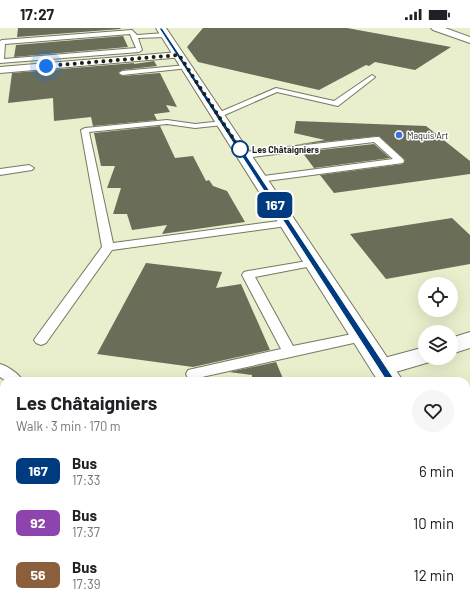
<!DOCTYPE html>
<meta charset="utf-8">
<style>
body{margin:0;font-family:Barlow,sans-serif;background:#f6f6f6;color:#202124;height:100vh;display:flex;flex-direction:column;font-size:15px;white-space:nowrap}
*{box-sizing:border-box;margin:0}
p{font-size:13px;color:#757577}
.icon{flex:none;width:22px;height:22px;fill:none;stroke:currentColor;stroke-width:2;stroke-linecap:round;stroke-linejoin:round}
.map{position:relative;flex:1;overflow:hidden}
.panel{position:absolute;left:0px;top:349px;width:470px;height:232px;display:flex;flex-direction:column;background:#fff;border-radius:12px 12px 0 0;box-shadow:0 4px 16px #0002}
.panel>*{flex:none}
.badge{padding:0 8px;border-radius:6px;font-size:14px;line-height:26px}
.buttons{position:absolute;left:418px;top:249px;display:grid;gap:8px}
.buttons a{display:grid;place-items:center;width:40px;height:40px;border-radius:50%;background:#fff;box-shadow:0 4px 16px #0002;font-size:20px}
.you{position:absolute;width:20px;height:20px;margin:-10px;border:3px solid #fff;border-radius:50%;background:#1a73e8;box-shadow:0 0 0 6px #1a73e833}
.map>.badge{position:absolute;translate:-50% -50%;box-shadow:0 0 0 2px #fff}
.round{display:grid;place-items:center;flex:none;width:42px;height:42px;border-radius:21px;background:#f6f6f6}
.overview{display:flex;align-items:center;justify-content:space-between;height:68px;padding:0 16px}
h1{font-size:19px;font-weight:700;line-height:30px}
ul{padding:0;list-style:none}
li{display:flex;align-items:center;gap:12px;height:52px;padding:0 16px}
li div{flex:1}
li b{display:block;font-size:15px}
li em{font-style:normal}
li .badge{min-width:44px;font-weight:700;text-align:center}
.status{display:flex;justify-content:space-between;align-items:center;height:28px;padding:0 20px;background:#fff;direction:ltr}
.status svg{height:11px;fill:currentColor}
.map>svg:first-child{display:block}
.built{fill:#e9eecc;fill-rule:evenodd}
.building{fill:#6a6d57}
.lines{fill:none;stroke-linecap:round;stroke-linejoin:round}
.service-casing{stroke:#757962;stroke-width:2}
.minor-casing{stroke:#757962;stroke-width:2}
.tertiary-casing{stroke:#757962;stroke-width:2}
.service{fill:#fff;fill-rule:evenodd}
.minor{fill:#fff;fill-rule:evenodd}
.tertiary{fill:#fff;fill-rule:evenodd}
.line{fill:#003b80;stroke:#fff}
.walk{stroke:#1e1f16;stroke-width:4;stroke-dasharray:0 7.2}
.poi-dot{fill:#3c6cdd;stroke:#fff;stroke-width:1.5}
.stop-dot{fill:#fff;stroke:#003b80;stroke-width:2}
.labels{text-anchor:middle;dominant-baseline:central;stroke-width:3;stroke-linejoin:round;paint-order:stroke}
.far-poi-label{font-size:9px;fill:#1e1f16;stroke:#fff;text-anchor:start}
.far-stop-label{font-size:9px;font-weight:bold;fill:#1e1f16;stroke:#fff;text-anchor:start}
</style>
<div class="status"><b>17:27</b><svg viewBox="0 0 49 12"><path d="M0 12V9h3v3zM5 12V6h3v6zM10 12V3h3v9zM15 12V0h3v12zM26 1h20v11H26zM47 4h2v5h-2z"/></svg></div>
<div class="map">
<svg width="470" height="581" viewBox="0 0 470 581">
<rect width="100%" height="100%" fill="#f1f4db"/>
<!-- built -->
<path class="built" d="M0,0H470V581H0ZM425,256H451V282H425ZM425,304H451V330H425ZM4,353H466V577H4Z"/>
<!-- building -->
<path class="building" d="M18,0H120L121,1L17,9Z
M203,0H347L451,19L415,42L375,34L369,38L366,37L319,62L198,34L187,19Z
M123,8L128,19L14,29L16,17Z
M154,33L157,38L122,42L118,45L122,48L160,45L177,79L166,77L170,84L154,86L157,92L93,98L91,89L54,93L53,70L8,75L12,45L134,35V36Z
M296,93L426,98L470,133V146L334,165L320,147L403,136L405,132L379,108L295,117L325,112L294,105Z
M160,98L175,130L193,128L206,153L209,152L213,158L227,163L245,194L162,206L167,197L132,202L127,186H113L121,160H107L115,138H101L94,105Z
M374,116L390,130L314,140L302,124Z
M452,190L470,207V236L386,251L350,206Z
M146,235L222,244L216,260L241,256L270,322L193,339L97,326Z
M276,334L284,353H252V347L229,344Z"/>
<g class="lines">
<!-- service casing -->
<g class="service-casing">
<path id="service" d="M132,2L137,7L165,5L168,7L165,9L138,10L142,22L139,24L0,35V13L2,12ZM130,6L136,20L4,31L5,16Z
M187,37L189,38V40L122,47L119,45L122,43Z
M372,47L375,49L374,50L338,78L277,64L220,89H217L213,87L276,60L334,73Z
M167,92L195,96L223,93L227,95L223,97L195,100L167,96L89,104L113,215L287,192L292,195L287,198L112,222L46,315L41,317L36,315L34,312L36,309L102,219L81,102L85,100Z
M376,109H379L403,131L404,133L403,135L259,154L254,151L256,149L393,131L374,114L244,130L240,127L244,124Z
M29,137L34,140L32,142L0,147V141Z
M313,232L317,233L319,235L317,237L255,249L293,318L362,304L367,306L369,309L367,312L193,351L188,350L186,346L188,342L281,321L242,247L244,244L248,243Z
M0,336C8,338 19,346 23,353H6L0,349Z
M4,367V381L0,382V368Z
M4,536V557L0,559V538Z"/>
</g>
<!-- minor casing -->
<g class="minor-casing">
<path id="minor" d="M431,0H445L470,9V15L433,2Z
M179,24L184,27L183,29L0,45V39Z
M470,304V320L451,326V310Z
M425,319V330H435L433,333L382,348L373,345L370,339L373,333Z"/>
</g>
<!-- tertiary casing -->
<g class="tertiary-casing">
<path id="tertiary" d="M156,0H166L403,353H378Z
M466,456L470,457V489L466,487Z"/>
</g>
<!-- service -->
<use href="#service" class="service"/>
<!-- minor -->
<use href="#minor" class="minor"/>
<!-- tertiary -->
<use href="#tertiary" class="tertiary"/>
</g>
<!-- line -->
<path class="line" d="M159,0H162L394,351L396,353L394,355H388Z"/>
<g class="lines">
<!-- walk -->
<path class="walk" d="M46,38L179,27L240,121"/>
</g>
<!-- markers -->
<circle class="poi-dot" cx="399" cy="107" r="4"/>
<circle class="stop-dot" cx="240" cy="121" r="8"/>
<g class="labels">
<!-- far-poi labels -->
<g class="far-poi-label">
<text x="407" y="107">Maquis Art</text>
</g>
<!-- far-stop labels -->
<g class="far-stop-label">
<text x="252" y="121">Les Châtaigniers</text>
</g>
</g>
</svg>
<div class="buttons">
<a><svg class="icon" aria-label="locate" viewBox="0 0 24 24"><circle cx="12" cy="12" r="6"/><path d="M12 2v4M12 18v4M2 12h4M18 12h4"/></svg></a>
<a><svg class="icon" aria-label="layers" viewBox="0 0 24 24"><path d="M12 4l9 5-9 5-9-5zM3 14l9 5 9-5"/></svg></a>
</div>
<div class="you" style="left:46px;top:38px"></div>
<b class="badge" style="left:275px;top:177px;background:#003b80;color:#fff">167</b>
<section class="panel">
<div class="overview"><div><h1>Les Châtaigniers</h1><p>Walk · 3 min · 170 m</p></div><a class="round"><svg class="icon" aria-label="heart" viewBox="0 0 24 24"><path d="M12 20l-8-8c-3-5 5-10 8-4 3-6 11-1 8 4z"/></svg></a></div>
<ul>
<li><span class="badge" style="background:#003b80;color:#fff">167</span><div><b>Bus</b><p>17:33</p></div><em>6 min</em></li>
<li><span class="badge" style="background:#8e44ad;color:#fff">92</span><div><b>Bus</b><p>17:37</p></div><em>10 min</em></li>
<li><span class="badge" style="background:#8b5e3c;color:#fff">56</span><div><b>Bus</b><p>17:39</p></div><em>12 min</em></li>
</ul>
</section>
</div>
